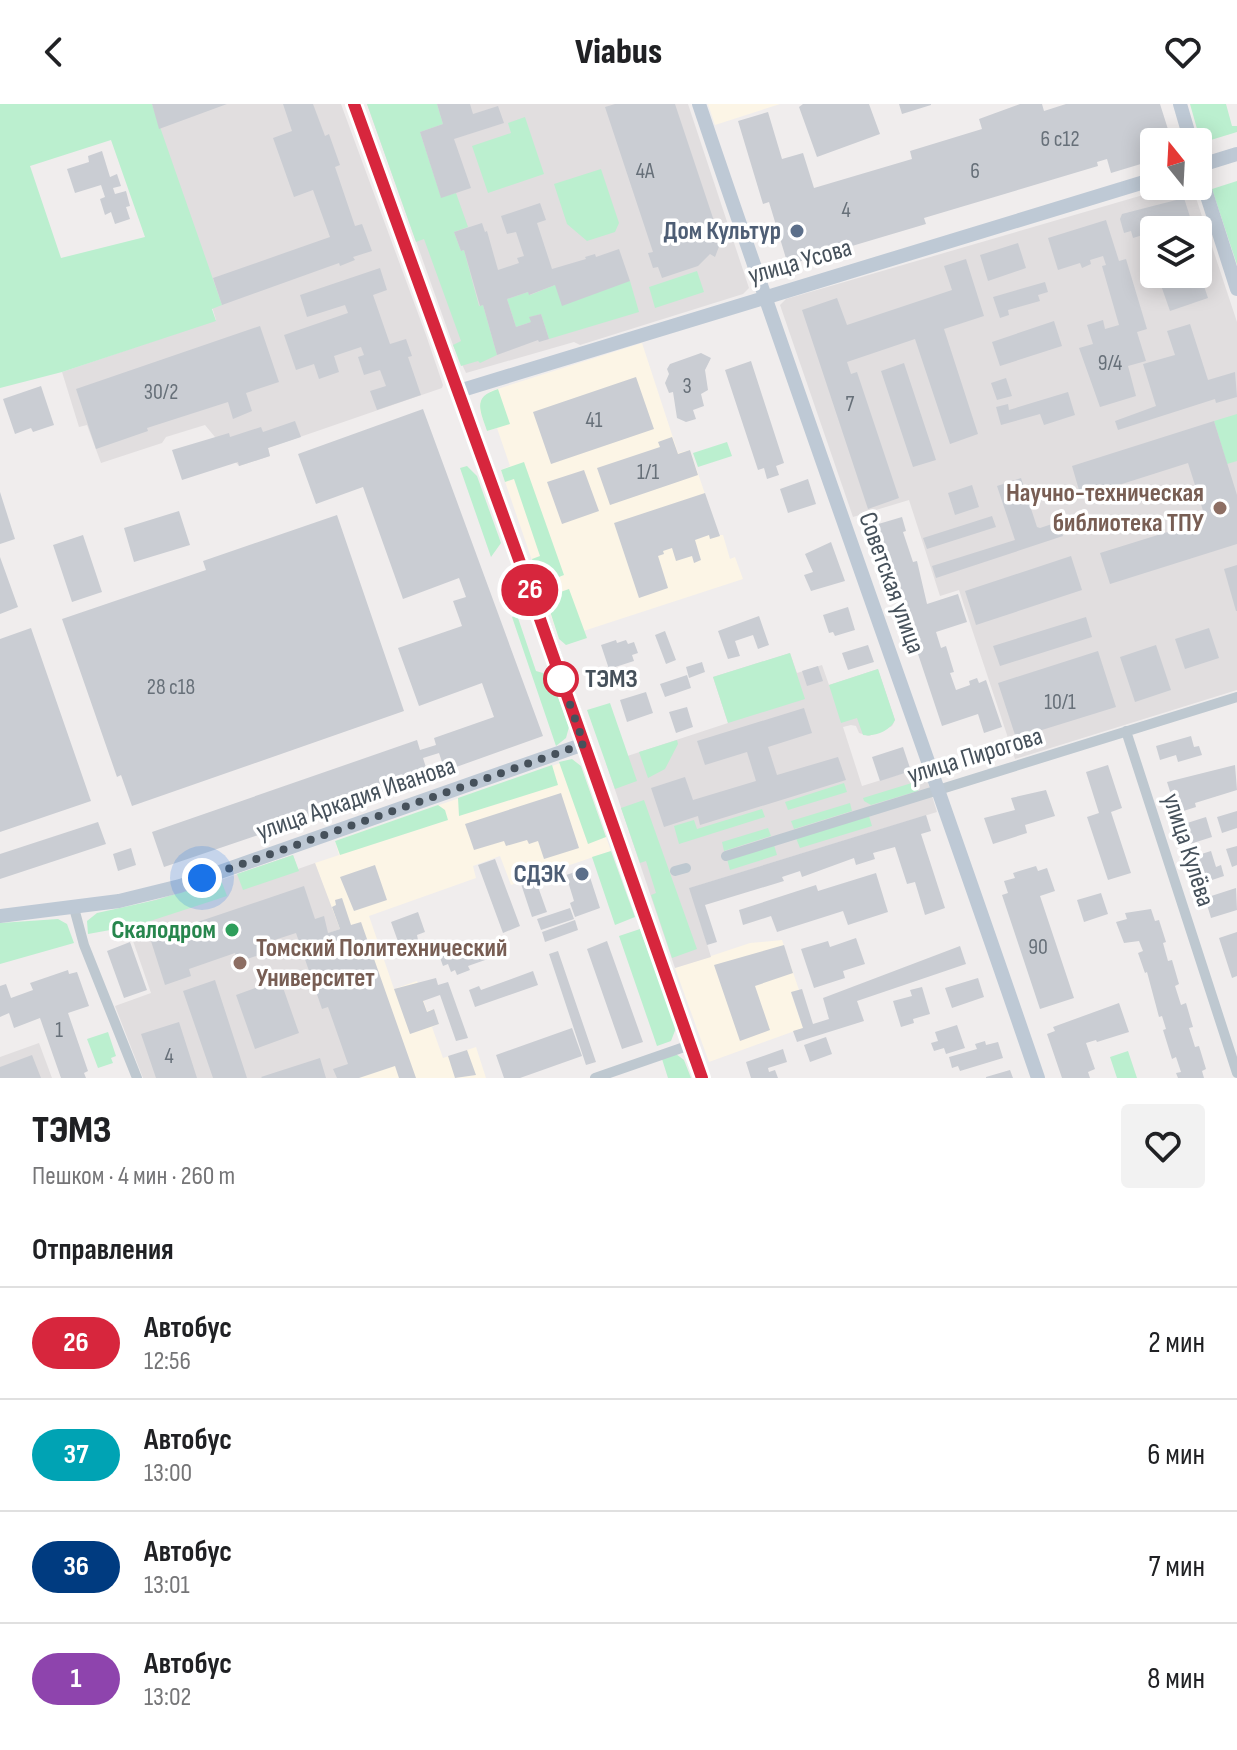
<!DOCTYPE html>
<html lang="ru">
<meta charset="utf-8">
<style>
body{margin:0;font-family:"Sofia Sans Condensed",sans-serif;background:#f2f2f2;color:#202124;height:100vh;display:flex;flex-direction:column;font-size:30px;white-space:nowrap}
*{box-sizing:border-box;margin:0}
p{font-size:26px;color:#757577}
.icon{flex:none;width:44px;height:44px;fill:none;stroke:currentColor;stroke-width:2;stroke-linecap:round;stroke-linejoin:round}
.map{position:relative;height:974px;overflow:hidden}
.details{display:flex;flex-direction:column;background:#fff;flex:1}
.details>*{flex:none}
.badge{padding:0 16px;border-radius:26px;font-size:28px;line-height:52px}
.needle{width:52px;rotate:342deg}
.fabs{position:absolute;left:1140px;top:24px;display:grid;gap:16px}
.fabs a{display:grid;place-items:center;width:72px;height:72px;border-radius:8px;background:#fff;box-shadow:0 4px 20px #0003;font-size:40px}
.you{position:absolute;width:40px;height:40px;margin:-20px;border:6px solid #fff;border-radius:50%;background:#1a73e8;box-shadow:0 0 0 12px #1a73e833}
.map>.badge{position:absolute;translate:-50% -50%;box-shadow:0 0 0 4px #fff}
h2{padding:0 32px;font-size:30px;line-height:72px}
.round{display:grid;place-items:center;flex:none;width:84px;height:84px;border-radius:8px;background:#f2f2f2}
.summary{display:flex;align-items:center;justify-content:space-between;height:136px;padding:0 32px}
h1{font-size:38px;font-weight:800;line-height:60px}
ul{padding:0;list-style:none}
li{display:flex;align-items:center;gap:24px;height:112px;padding:0 32px;border-top:2px solid #e0e0e0}
li div{flex:1}
li b{display:block;font-size:30px}
li em{font-style:normal}
li .badge{min-width:88px;font-weight:700;text-align:center}
header{display:flex;justify-content:space-between;align-items:center;height:104px;padding:0 32px;background:#fff;font-size:36px;font-weight:800}
.map>svg:first-child{display:block}
.commercial{fill:#fcf5e6}
.education{fill:#e1dedf;fill-rule:evenodd}
.green{fill:#bbefcf;fill-rule:evenodd}
.building{fill:#cacdd3}
.lines{fill:none;stroke-linecap:round;stroke-linejoin:round}
.street{stroke:#bec8d0;stroke-width:10}
.secondary{stroke:#bec9d5;stroke-width:14}
.primary{stroke:#adbdcd;stroke-width:16}
.line-casing{stroke:#fff;stroke-width:18}
.line{stroke:#d7263d;stroke-width:12}
.walk{stroke:#46515b;stroke-width:8;stroke-dasharray:0 14.4}
.service-dot{fill:#5c6f8a;stroke:#fff;stroke-width:3}
.education-dot{fill:#8d6e63;stroke:#fff;stroke-width:3}
.stop-dot{fill:#fff;stroke:#d7263d;stroke-width:4}
.leisure-dot{fill:#2e9e5b;stroke:#fff;stroke-width:3}
.labels{text-anchor:middle;dominant-baseline:central;stroke-width:7;stroke-linejoin:round;paint-order:stroke}
.number-label{font-size:22px;fill:#677079}
.service-label{font-size:26px;font-weight:bold;fill:#4e5e75;stroke:#fff;text-anchor:end}
.street-label{font-size:26px;fill:#46515b;stroke:#fff}
.education-label{font-size:26px;font-weight:bold;fill:#785e54;stroke:#fff;text-anchor:end}
.stop-label{font-size:26px;font-weight:bold;fill:#46515b;stroke:#fff;text-anchor:start}
.leisure-label{font-size:26px;font-weight:bold;fill:#27864d;stroke:#fff;text-anchor:end}
</style>
<header><svg class="icon" aria-label="back" viewBox="0 0 24 24"><path d="M15 5l-7 7 7 7"/></svg>Viabus<svg class="icon" aria-label="heart" viewBox="0 0 24 24"><path d="M12 20l-8-8c-3-5 5-10 8-4 3-6 11-1 8 4z"/></svg></header>
<div class="map">
<svg width="1237" height="974" viewBox="0 0 1237 974">
<rect width="100%" height="100%" fill="#f0eded"/>
<!-- commercial -->
<path class="commercial" d="M708,0H780L715,21Z
M642,239L678,349L690,346L719,431H723L730,455L735,453L743,475L559,535L501,366L510,362L497,324L487,327L480,307V298L491,287Z
M572,655L581,662L611,747L511,781L500,752L473,762L476,774L369,812L394,885L417,877L427,907L434,905L439,920L432,923L443,954L476,943L486,974H358L328,829L339,825L315,759L339,751L335,737Z
M782,836L799,886L791,889L803,924L709,958L675,864L750,839Z"/>
<!-- education -->
<path class="education" d="M152,0H341L426,231L443,281L442,284L268,344L270,352L239,362L205,321L166,333L162,339L101,359L87,321L79,323L62,268L216,216Z
M367,0H688L749,184L743,190L580,241L574,238L466,269L453,241Z
M1174,82H1192L1237,218V586L1015,655L959,486L940,492L909,396L853,413L780,201L786,195ZM1154,126H1198V170H1154Z
M790,549L797,569L822,561L829,581L878,565L895,616L892,622L869,632L859,629L856,622L851,621L843,623L862,682L923,663L937,708L690,784L711,853L675,864L606,659L728,619L713,573Z
M293,751L298,765L315,759L340,825L329,829L358,974H143L115,902L151,889L122,805L194,785Z
M39,939L52,974H0V953Z"/>
<!-- green -->
<path class="green" d="M0,0H152L222,201L212,205L216,217L62,268L0,284ZM111,36L145,133L61,154L30,62Z
M367,0H437L443,20L420,28L441,93L456,89L468,123L454,128L461,147L464,146L479,202L483,201L497,251L480,259L478,257L461,262L453,241L461,237L424,135L416,138Z
M1190,0H1226L1232,22H1237V28L1201,39Z
M525,13L544,70L488,89L472,42L511,29L508,19Z
M601,65L619,119L615,128L587,137L567,120L554,80Z
M1237,77V161L1212,85Z
M697,167L704,188L655,204L649,183Z
M630,177L639,208L549,235L541,210L530,213L531,218L516,223L507,195L528,188L530,191L555,181Z
M498,285L510,320L487,327C480,306 472,293 498,285Z
M1237,310V357L1227,360L1214,317Z
M727,338L732,352L698,363L693,349Z
M524,358L564,471L546,478L539,475L532,455L540,452L514,375L505,378L501,366Z
M467,362L477,372L501,439L491,453L460,364Z
M569,485L587,534L566,541L559,535L547,498L549,492Z
M517,511L536,567L550,571L569,623L566,634L556,642L512,513Z
M790,549L805,595L728,619L713,573Z
M878,565L895,616C890,627 875,633 863,631L857,614L841,619L829,581Z
M610,599L637,677L615,685L587,606Z
M677,636L678,640L665,665L648,674L639,648Z
M572,655L581,662L606,733L588,740L559,658Z
M552,661L558,681L459,712L458,694Z
M915,678L918,687L871,701L864,697L863,694Z
M844,679L847,688L788,706L785,698Z
M644,696L697,845L672,854L651,791L656,789L646,757L640,759L621,704Z
M850,699L852,707L794,725L791,717Z
M438,701L445,706L448,716L340,751L335,737Z
M762,705L765,713L679,740L674,722L694,716L697,725Z
M869,712L872,722L800,744L796,734Z
M768,724L771,732L724,747L722,738Z
M774,741L777,751L730,766L727,755Z
M611,747L635,813L615,821L592,753Z
M293,751L299,767L243,786L237,770Z
M221,776L227,792L138,821L88,830L87,817L97,809L156,796Z
M58,815L67,820L74,839L0,860V819Z
M640,825L676,924L671,937L657,942L619,832Z
M108,928L116,952L111,954L113,959L98,964L87,935Z
M1128,947L1137,974H1117L1110,953Z
M676,950L684,956L691,974H668L662,955Z"/>
<!-- building -->
<path class="building" d="M152,0H227L159,25Z
M283,0H313L325,32L329,30L340,61L335,63L355,122L362,120L372,147L353,153L355,156L340,162L339,159L222,201L213,174L330,133L313,86L294,93L273,34L292,27Z
M437,0H470L473,10L498,2L504,19L454,35L471,84L441,94L420,28L443,20Z
M615,0H675L715,120V138L720,140L715,153L710,150L698,162L662,174L658,163L653,164L648,149L653,148L605,3Z
M803,0H869L880,30L817,53L799,3Z
M899,0H931V1L902,10Z
M1020,0H1042L1044,7L1066,0H1160L1172,38H1154V56L1111,69L1107,55L1097,58L1098,62L924,114L926,120L788,161L769,98L763,100L738,17L768,8L782,55L803,49L814,84L912,55L910,47L982,25L979,15Z
M102,47L110,73L117,70L121,82L113,84L115,90L126,87L130,102L126,103L130,115L115,120L111,108L105,111L100,95L105,93L101,81L75,89L67,65L89,58L88,52Z
M1184,94L1191,116L1133,134L1131,127L1124,129L1120,115L1122,110Z
M540,99L546,116L537,119L552,165L586,155L585,153L595,150L596,153L619,145L630,177L562,202L555,181L529,191L528,188L507,195L516,223L531,218L529,213L541,210L549,235L539,238L538,236L497,251L483,201L480,202L464,146L461,147L454,128L482,119L485,128L487,127L498,166L519,159L517,154L524,152L516,128L507,130L501,112Z
M1106,116L1119,157L1126,155L1147,225L1137,228L1146,257L1128,262L1136,292L1100,303L1079,244L1093,240L1087,221L1103,216L1105,225L1119,221L1102,162L1106,161L1103,152L1090,156L1091,160L1082,164L1080,159L1058,166L1048,134Z
M1018,139L1026,164L988,177L980,151Z
M966,155L984,212L944,225L978,330L950,340L915,235L847,258L851,270L857,268L899,394L868,405L802,206L837,194L847,221L952,186L944,162Z
M380,164L387,186L373,191L390,240L406,235L412,252L408,253L421,291L377,306L370,287L386,282L380,266L364,271L358,253L364,251L361,243L334,252L339,268L319,275L314,260L296,266L284,231L348,209L345,201L307,213L300,191Z
M1157,170H1200L1208,194L1170,207Z
M1045,178L1048,188L1038,191L1040,197L1008,206L1009,211L1000,214L993,193Z
M1054,217L1062,242L1000,262L992,238Z
M1190,220L1208,276L1235,268L1237,293L1216,299L1215,295L1118,326L1115,317L1156,302L1143,260L1175,251L1167,227Z
M260,222L279,278L246,289L252,307L233,315L228,298L147,324L148,327L96,345L76,285Z
M701,249L711,254L705,266L708,286L701,290L704,302L693,306L696,315L686,318L677,314L673,288L669,289L665,279L669,270L667,265L670,260Z
M751,257L784,359L776,362L779,371L767,375L764,364L758,366L725,266Z
M904,259L936,356L913,363L881,267Z
M636,273L654,325L551,360L533,308Z
M1006,274L1012,292L997,296L991,279Z
M41,282L54,321L33,328L31,324L15,330L3,295Z
M1068,288L1075,311L1044,321L1040,310L1001,321L996,303L1008,300L1009,306Z
M423,305L543,632L445,667L439,649L423,654L429,673L164,763L152,728L417,636L420,646L436,641L434,634L494,613L482,579L419,602L398,544L462,522L453,497L466,493L459,474L403,495L363,383L316,400L298,350Z
M295,317L301,333L268,344L270,352L239,362L238,358L182,376L172,346L229,329L230,333L261,323L263,328Z
M1214,317L1237,391V440L1110,480L1100,449L1206,416L1188,359L1081,393L1072,362Z
M672,333L678,350L690,346L698,371L610,401L597,364L660,343L658,338Z
M584,366L599,407L562,420L547,378Z
M1021,374L1037,423L1040,424L1058,418L1063,432L936,474L932,462L1015,436L997,382Z
M808,375L816,400L788,409L780,385Z
M972,381L979,403L955,411L948,389Z
M0,388L15,435L0,440Z
M705,389L720,432L710,435L709,431L695,436L701,456L694,459L692,452L676,457L672,444L663,447L664,450L658,452L668,484L639,494L614,419Z
M179,407L190,441L134,458L124,424Z
M337,411L404,607L132,702L121,671L117,673L62,515L206,466L203,457Z
M992,412L996,423L927,445L923,434Z
M902,413L906,427L903,428L913,458L917,457L927,500L958,490L967,518L936,528L941,544L946,542L954,568L950,569L956,586L970,581L969,577L977,574L979,579L986,576L1002,623L984,629L978,610L942,622L875,421Z
M83,431L102,488L72,498L53,441Z
M831,438L845,477L811,487L804,471L813,468L805,450Z
M1071,452L1082,486L976,521L965,487Z
M0,453L18,503L0,510Z
M1237,461V507H1236L1224,465Z
M848,503L855,526L835,532L833,528L829,529L823,511Z
M759,512L769,541L758,545L753,531L735,537L740,552L728,555L718,527Z
M1086,513L1092,533L1000,562L993,542Z
M31,524L91,697L0,728V535Z
M1209,524L1219,554L1185,565L1175,535Z
M665,527L676,556L666,560L655,531Z
M616,536L617,539L626,536L628,540L634,538L638,549L632,551L634,557L609,565L601,541Z
M868,541L874,558L848,566L842,549Z
M1156,541L1171,586L1135,598L1120,553Z
M1098,547L1116,603L1016,634L998,579Z
M702,558L705,568L689,574L686,563Z
M818,562L823,577L807,582L802,567Z
M687,571L691,584L665,593L660,580Z
M646,588L653,609L627,618L620,596Z
M687,603L693,623L676,629L669,608Z
M804,604L812,629L768,643L777,671L838,653L846,676L700,721L698,712L664,723L651,684L685,673L693,696L756,677L747,648L705,661L697,637Z
M1191,632L1194,643L1199,642L1202,651L1178,658L1176,651L1160,656L1156,642Z
M903,643L911,667L880,677L872,653Z
M1108,661L1122,704L1111,708L1131,769L1108,776L1087,713L1099,709L1086,668Z
M1235,661L1237,686L1195,699L1196,703L1177,709L1167,678Z
M1046,686L1055,712L1025,721L1027,729L993,740L984,714L1015,706L1011,694Z
M561,689L579,744L544,755L538,737L529,740L527,736L506,742L504,737L474,746L465,720Z
M1237,707V724L1222,729L1217,713Z
M926,711L931,727L921,730L945,804L925,811L915,778L907,780L895,743L873,749L875,755L856,761L854,754L802,773L800,767L782,773L784,777L705,801L717,838L707,841L689,784Z
M1206,713L1212,733L1190,740L1184,720Z
M98,718L106,740L0,775V750Z
M1237,742V761L1232,763L1226,745Z
M131,744L136,761L118,767L113,750Z
M1211,747L1216,763L1221,761L1224,772L1200,780L1192,753Z
M495,755L520,822L503,829L478,761Z
M375,761L387,796L354,807L340,773Z
M1036,762L1038,767L1047,764L1055,787L1040,792L1074,894L1040,905L1002,791L1008,789L1004,777L1015,774L1013,769Z
M531,763L547,808L532,813L517,768Z
M587,764L600,804L575,813L570,799L574,797L566,771Z
M876,769L888,808L848,821L843,807L777,828L771,812L743,821L739,806L816,781L818,787Z
M304,782L315,815L324,812L328,829L340,825L332,803L336,801L335,796L342,794L351,821L361,818L416,974H399L395,962L359,974H337L333,965L348,960L328,903L322,905L296,829L259,841L262,850L238,858L235,849L189,865L191,872L165,881L150,834Z
M1236,784L1237,806L1211,814L1205,794Z
M1101,789L1108,810L1084,818L1077,796Z
M570,804L574,815L541,826L537,815Z
M1151,805L1155,817L1159,816L1166,838L1163,839L1168,857L1172,856L1179,880L1175,882L1181,901L1186,899L1193,923L1189,924L1195,943L1199,942L1206,965L1202,967L1204,974H1178L1176,969L1181,968L1176,953L1172,955L1163,926L1166,925L1162,912L1159,913L1147,868L1145,869L1138,849L1143,847L1139,837L1124,839L1116,818L1127,815L1125,809Z
M418,808L425,828L417,831L418,836L400,843L391,818Z
M575,816L578,826L545,838L542,828Z
M1237,828V872L1232,874L1219,834Z
M856,834L865,860L843,867L845,874L814,884L801,845L828,837L830,843Z
M459,836L462,843L481,836L488,855L468,862L470,866L457,871L455,866L451,868L448,860L443,862L439,851L444,849L442,842Z
M607,837L643,938L622,945L587,845Z
M130,838L147,886L124,894L107,847Z
M784,841L793,869L755,882L770,926L740,937L714,861Z
M960,842L966,860L857,897L864,917L797,938L793,927L803,924L791,888L802,885L813,920L829,915L823,894Z
M558,847L596,958L586,961L549,850Z
M68,866L69,870L77,868L89,902L68,909L88,967L84,969L86,974H61L40,914L14,924L9,909L0,913V882L6,880L11,894L33,886L30,879Z
M533,867L538,881L475,903L469,886L479,882L481,886Z
M436,874L438,881L448,878L468,934L456,937L440,891L423,897L427,908L434,905L439,920L410,930L394,885Z
M978,874L984,893L952,904L945,884Z
M280,875L299,929L255,945L236,891Z
M215,876L247,974H213L183,887Z
M922,883L930,910L913,915L914,919L901,923L893,897L912,892L910,886Z
M1119,899L1129,928L1097,938L1096,936L1086,939L1095,965L1088,968L1090,974H1062L1047,930L1055,927L1053,923Z
M179,918L197,974H156L141,930Z
M957,921L965,944L946,950L944,944L934,947L931,939L938,937L935,928Z
M572,924L582,952L520,974H504L496,951Z
M826,933L832,950L810,958L804,941Z
M985,937L986,941L998,938L1003,954L960,967L958,962L952,964L949,953L977,945L975,940Z
M783,945L787,958L768,964L769,968L775,966L778,974H751L746,958Z
M467,946L476,971L455,974L448,952Z
M32,951L41,974H0V963Z
M320,954L326,974H262L261,973Z
M1010,966L1013,974H986V973Z"/>
<g class="lines">
<!-- street -->
<path class="street" d="M1126,627L1237,969
M726,752L1237,593
M675,767L686,764
M74,804L84,841L137,974
M595,974L690,941"/>
<!-- secondary -->
<path class="secondary" d="M699,0C809,326 927,649 1038,974
M1180,0L1191,38
M1198,62L1237,50
M1198,64L1237,185
M459,287L1154,75
M0,812L119,797L180,782L584,640"/>
<!-- primary -->
<path class="primary" d="M354,0L532,490L702,974"/>
</g>
<g class="lines">
<!-- line casing -->
<g class="line-casing">
<path id="line" d="M354,0L522,464L702,974"/>
</g>
<!-- line -->
<use href="#line" class="line"/>
<!-- walk -->
<path class="walk" d="M202,774L584,640L561,575"/>
</g>
<!-- markers -->
<g class="service-dot">
<circle cx="797" cy="127" r="8"/>
<circle cx="582" cy="770" r="8"/>
</g>
<g class="education-dot">
<circle cx="1220" cy="404" r="8"/>
<circle cx="240" cy="859" r="8"/>
</g>
<circle class="stop-dot" cx="561" cy="575" r="16"/>
<circle class="leisure-dot" cx="232" cy="826" r="8"/>
<g class="labels">
<!-- number labels -->
<g class="number-label">
<text x="1060" y="35">6 с12</text>
<text x="645" y="67">4А</text>
<text x="975" y="67">6</text>
<text x="846" y="106">4</text>
<text x="1110" y="259">9/4</text>
<text x="687" y="282">3</text>
<text x="161" y="288">30/2</text>
<text x="850" y="300">7</text>
<text x="594" y="316">41</text>
<text x="648" y="368">1/1</text>
<text x="171" y="583">28 c18</text>
<text x="1060" y="598">10/1</text>
<text x="1038" y="843">90</text>
<text x="59" y="926">1</text>
<text x="169" y="952">4</text>
</g>
<!-- service labels -->
<g class="service-label">
<text x="781" y="127">Дом Культур</text>
<text x="566" y="770">СДЭК</text>
</g>
<!-- street labels -->
<g class="street-label">
<text transform="translate(800 158) rotate(-16)">улица Усова</text>
<text transform="translate(891 479) rotate(70)">Советская улица</text>
<text transform="translate(975 652) rotate(-17)">улица Пирогова</text>
<text transform="translate(356 695) rotate(-19)">улица Аркадия Иванова</text>
<text transform="translate(1188 746) rotate(72)">улица Кулёва</text>
</g>
<!-- education labels -->
<g class="education-label">
<text x="1204" y="389">Научно-техническая<tspan x="1204" dy="30">библиотека ТПУ</tspan></text>
<text x="256" y="844" text-anchor="start">Томский Политехнический<tspan x="256" dy="30">Университет</tspan></text>
</g>
<!-- stop labels -->
<g class="stop-label">
<text x="585" y="575">ТЭМЗ</text>
</g>
<!-- leisure labels -->
<g class="leisure-label">
<text x="216" y="826">Скалодром</text>
</g>
</g>
</svg>
<div class="fabs">
<a><svg class="needle" viewBox="-14 -14 28 28"><path d="M0-13l5 13h-10z" fill="#e53935"/><path d="M0 13l5-13h-10z" fill="#757577"/></svg></a>
<a><svg class="icon" aria-label="layers" viewBox="0 0 24 24"><path d="M12 4l9 5-9 5-9-5zM3 14l9 5 9-5"/></svg></a>
</div>
<div class="you" style="left:202px;top:774px"></div>
<b class="badge" style="left:530px;top:486px;background:#d7263d;color:#fff">26</b>
</div>
<section class="details">
<div class="summary"><div><h1>ТЭМЗ</h1><p>Пешком · 4 мин · 260 m</p></div><a class="round"><svg class="icon" aria-label="heart" viewBox="0 0 24 24"><path d="M12 20l-8-8c-3-5 5-10 8-4 3-6 11-1 8 4z"/></svg></a></div>
<h2>Отправления</h2>
<ul>
<li><span class="badge" style="background:#d7263d;color:#fff">26</span><div><b>Автобус</b><p>12:56</p></div><em>2 мин</em></li>
<li><span class="badge" style="background:#00a3b4;color:#fff">37</span><div><b>Автобус</b><p>13:00</p></div><em>6 мин</em></li>
<li><span class="badge" style="background:#003b80;color:#fff">36</span><div><b>Автобус</b><p>13:01</p></div><em>7 мин</em></li>
<li><span class="badge" style="background:#8e44ad;color:#fff">1</span><div><b>Автобус</b><p>13:02</p></div><em>8 мин</em></li>
</ul>
</section>
